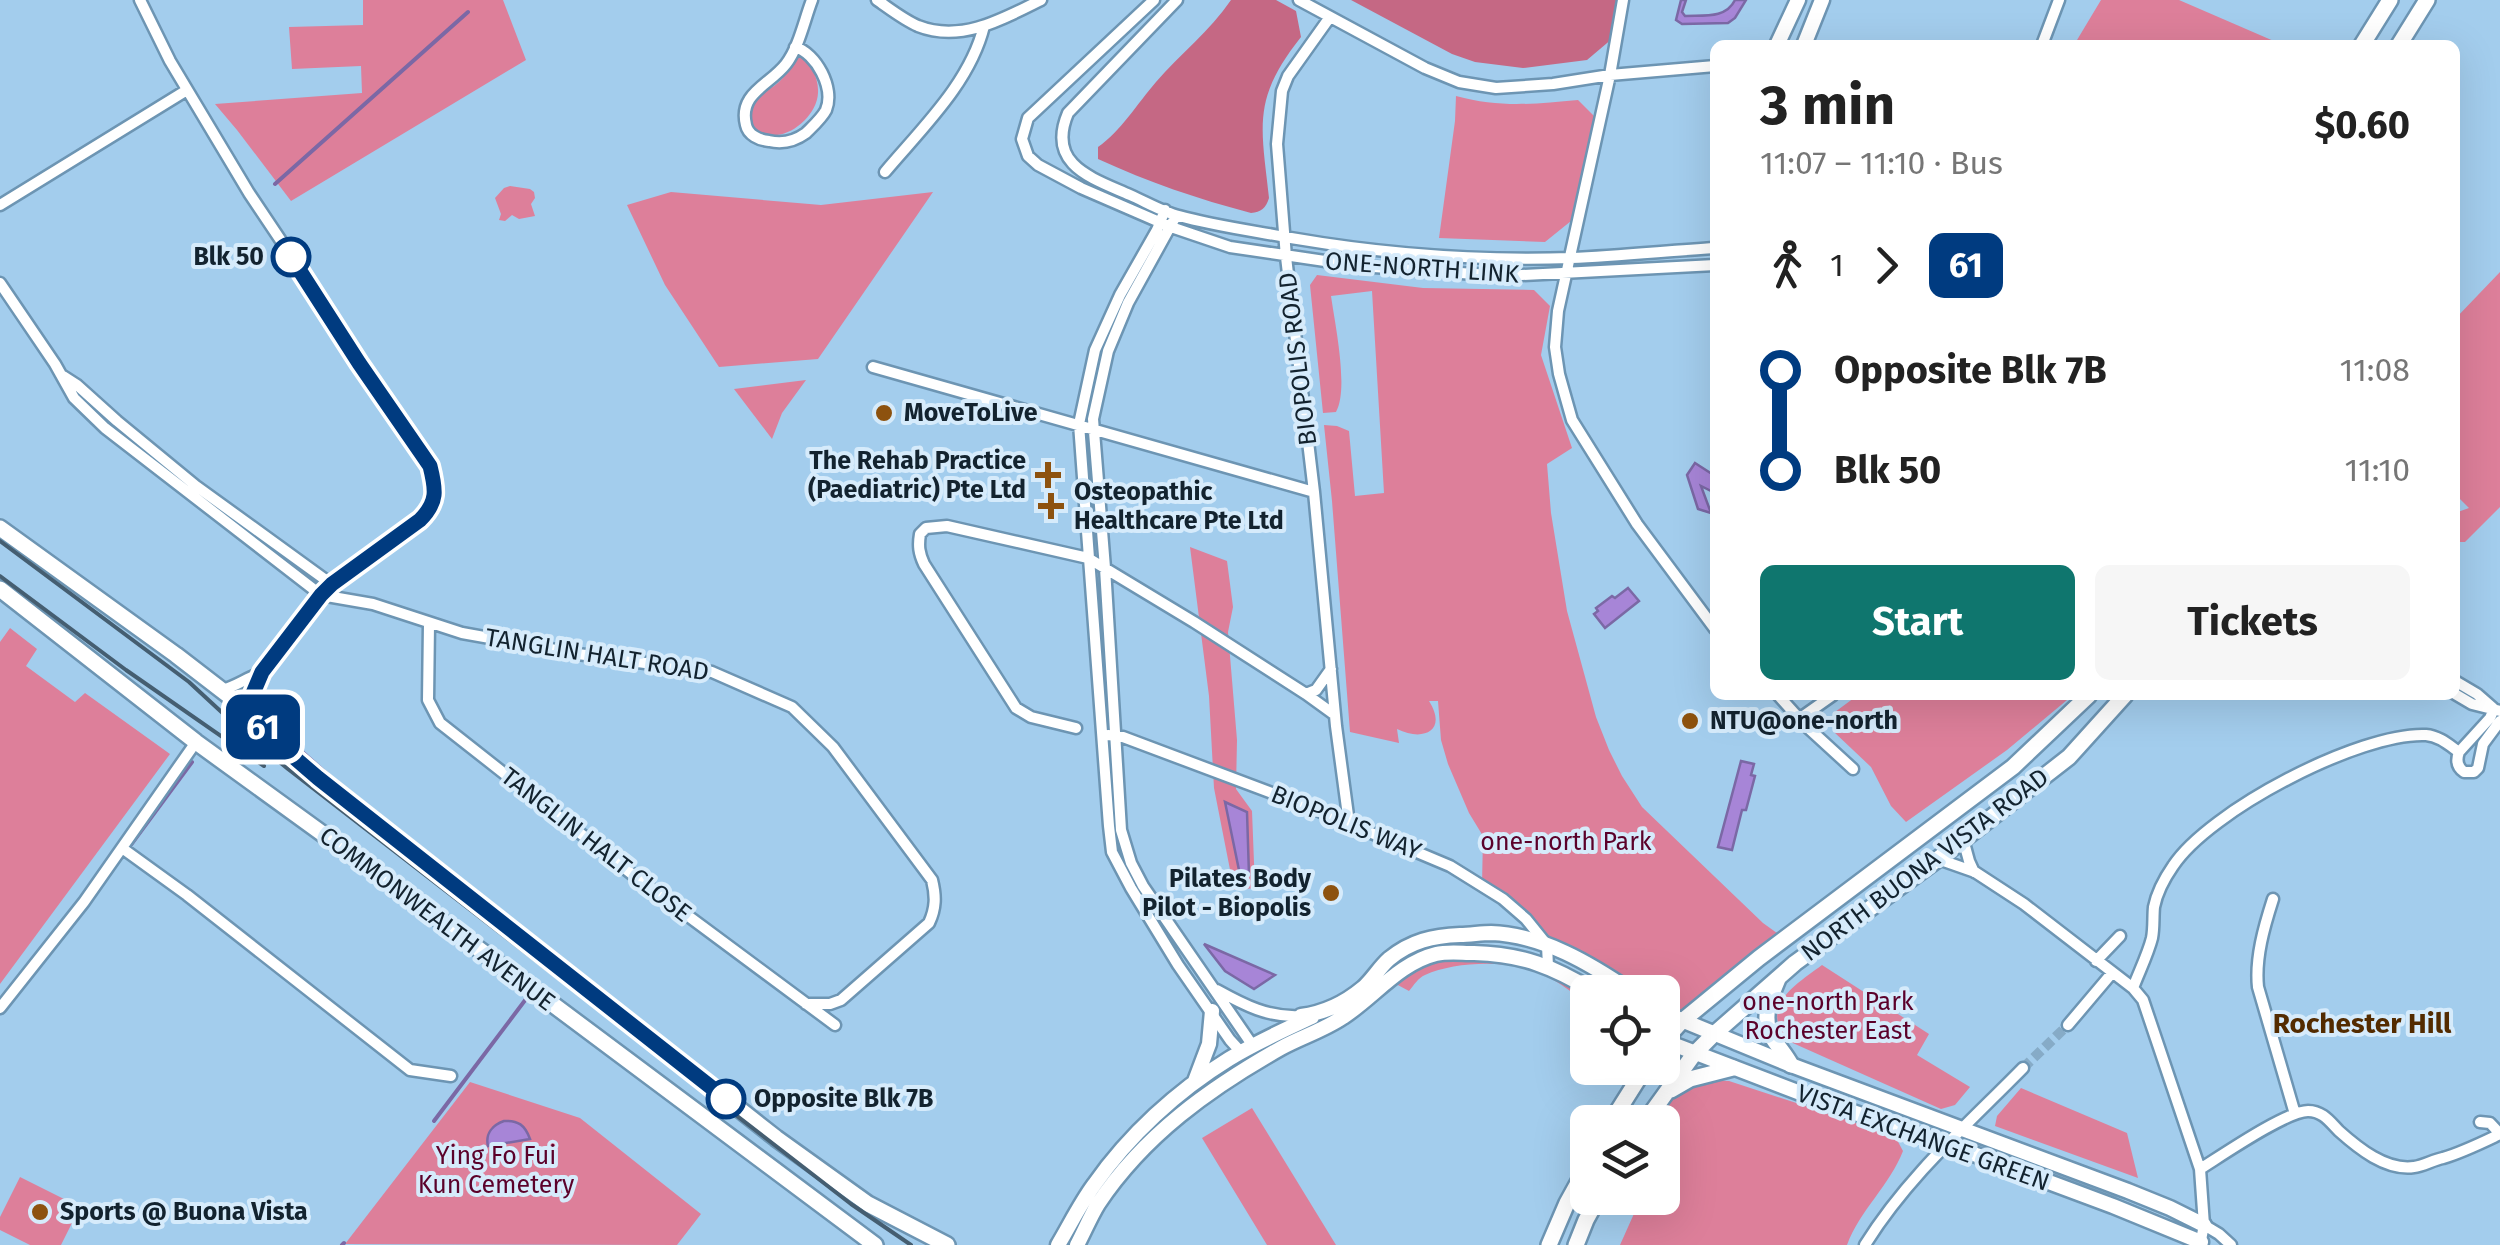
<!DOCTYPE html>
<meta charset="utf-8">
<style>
body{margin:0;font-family:"Fira Sans",sans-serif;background:#f6f6f6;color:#222;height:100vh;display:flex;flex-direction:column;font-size:38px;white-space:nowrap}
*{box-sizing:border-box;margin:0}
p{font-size:32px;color:#767676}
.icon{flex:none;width:55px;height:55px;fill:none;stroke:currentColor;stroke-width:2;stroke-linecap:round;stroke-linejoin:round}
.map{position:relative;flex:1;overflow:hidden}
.sheet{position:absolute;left:1710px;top:40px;width:750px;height:660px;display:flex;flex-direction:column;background:#fff;border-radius:15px;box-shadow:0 10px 40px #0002}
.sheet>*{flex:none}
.badge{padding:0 20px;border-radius:15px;font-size:35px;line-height:65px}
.buttons{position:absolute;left:1570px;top:975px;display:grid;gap:20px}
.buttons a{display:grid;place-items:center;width:110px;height:110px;border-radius:15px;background:#fff;box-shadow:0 10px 40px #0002;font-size:50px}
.map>.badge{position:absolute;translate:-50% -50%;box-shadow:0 0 0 5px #fff}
.legs{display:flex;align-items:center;gap:15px;height:110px;padding:0 50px;font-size:32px}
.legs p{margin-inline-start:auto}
.overview{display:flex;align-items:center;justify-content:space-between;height:170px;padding:0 50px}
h1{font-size:55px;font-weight:700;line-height:75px}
.primary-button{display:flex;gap:20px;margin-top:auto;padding:20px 50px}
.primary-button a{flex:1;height:115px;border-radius:15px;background:#0f766e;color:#fff;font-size:40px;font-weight:700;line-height:115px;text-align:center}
.primary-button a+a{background:#f6f6f6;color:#222}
ul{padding:0 50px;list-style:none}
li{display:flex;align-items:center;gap:35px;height:100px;font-size:38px}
li i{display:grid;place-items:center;width:15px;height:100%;margin:0 12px;background:currentColor}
li i::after{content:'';width:25px;height:25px;margin:-12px;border:8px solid;border-radius:50%;background:#fff}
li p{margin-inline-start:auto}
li:first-child i{background:linear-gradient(#0000 50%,currentColor 0)}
li:last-child i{background:linear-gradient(currentColor 50%,#0000 0)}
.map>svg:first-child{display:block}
.green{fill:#dd7f9a}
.forest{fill:#c56884}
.water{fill:#a785d7;stroke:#7b68a5;stroke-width:2.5}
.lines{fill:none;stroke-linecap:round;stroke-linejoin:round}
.stream{stroke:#7b68a5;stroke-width:4}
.street-tunnel{stroke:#86abc7;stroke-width:10;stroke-dasharray:10 5;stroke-linecap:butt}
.street-casing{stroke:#6d95b3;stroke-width:15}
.secondary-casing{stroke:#6d95b3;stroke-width:19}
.primary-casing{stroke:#6d95b3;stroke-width:20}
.street{stroke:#fff;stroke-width:10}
.secondary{stroke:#fff;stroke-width:14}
.primary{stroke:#fff;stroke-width:15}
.rail{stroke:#455e71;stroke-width:4}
.line-1-casing{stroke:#fff;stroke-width:22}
.line-1{stroke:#003b80;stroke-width:15}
.stop-1-dot{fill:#fff;stroke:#003b80;stroke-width:5}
.poi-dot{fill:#8d520f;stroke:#d6ebfb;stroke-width:4}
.labels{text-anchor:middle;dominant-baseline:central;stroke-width:8;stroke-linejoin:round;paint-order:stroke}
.stop-label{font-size:25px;font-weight:bold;fill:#13232f;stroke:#d6ebfb;text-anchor:end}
.street-label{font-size:25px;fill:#13232f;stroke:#d6ebfb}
.poi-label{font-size:25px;font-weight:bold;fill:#13232f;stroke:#d6ebfb;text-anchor:start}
.park-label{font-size:25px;fill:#5b012a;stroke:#d6ebfb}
.neighbourhood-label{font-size:28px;font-weight:bold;fill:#532b00;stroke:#d6ebfb}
</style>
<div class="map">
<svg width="2500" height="1245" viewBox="0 0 2500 1245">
<rect width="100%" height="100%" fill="#a3cded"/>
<!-- green -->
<path class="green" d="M363,0H503L526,60L291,201L237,130L215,104L362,93L361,66L292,69L289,27L363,25Z
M2101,0H2179L2283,45H2074Z
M800,50C810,63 819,77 818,93C817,113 796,133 777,135C766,136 756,131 748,125L745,105C754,97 764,93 774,86C786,77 794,64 800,50Z
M1456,96C1500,108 1534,104 1578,100L1595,117L1571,221L1545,242L1439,238L1455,121Z
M510,186L530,189L534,192L535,198L531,204L535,216L519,219L512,215L505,221L499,220L501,214L495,198L504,188Z
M671,192L821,205L933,192L818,359L719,367L665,285L627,205Z
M2500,272V507L2465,542H2455V513L2469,508L2455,494V319Z
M1317,275L1423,288L1534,290L1550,306L1541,355L1572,448L1547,464L1551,513L1567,611L1596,717L1609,750L1622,776L1642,807L1763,923L1781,936L1681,1022L1663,1012L1662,992H1632L1547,945L1526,919L1482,885L1483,836L1469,813L1448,764L1441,740L1438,701H1429C1448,731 1423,742 1397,729L1399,743L1350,732L1332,501L1324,425L1337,426L1349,431L1355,496L1384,493L1372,291L1331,296C1335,324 1349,389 1336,412L1323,413L1310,285Z
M806,380L782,413L772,439L734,389Z
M1190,547L1227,561L1233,607L1228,632L1237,740L1236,789L1252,811L1255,888L1234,890L1214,788L1209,696Z
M10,628L37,649L26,666L75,702L85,693L170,754L0,984V642Z
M1858,695H2073L2007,750L1906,822L1891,806L1871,767L1834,732L1835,712Z
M1439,953L1507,954L1588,992L1587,1004C1571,991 1554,978 1534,971C1504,960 1454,962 1425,975C1418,978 1414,985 1409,991L1381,976L1405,960Z
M1822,965L1929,1034L1917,1055L1970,1087L1955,1105L1941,1109L1786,1040C1760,1004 1797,984 1822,965Z
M1710,1080L1729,1081L1885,1132L1896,1138L1903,1151C1890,1185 1860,1210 1847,1245H1620L1641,1198H1662V1122H1649C1672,1093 1674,1089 1710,1080Z
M470,1082L580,1118L701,1214L677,1245L345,1244Z
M2021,1088L2127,1133L2138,1178L1995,1126L1997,1116Z
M1252,1108L1336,1245H1267L1202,1138Z
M20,1177L80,1207L61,1245H30L0,1230V1217Z"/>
<!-- forest -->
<path class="forest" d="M1231,0H1276L1296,11L1301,37C1252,99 1261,125 1269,198C1266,208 1261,212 1251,213C1198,199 1148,182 1098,159V147C1121,131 1137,104 1156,82C1180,54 1210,31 1231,0Z
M1351,0H1619L1613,38L1587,60L1523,68L1475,62L1452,54Z"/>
<!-- water -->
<path class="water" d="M1681,0H1686L1682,12L1685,16C1703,15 1726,19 1735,0H1746L1735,18L1728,23L1682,24L1676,20Z
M1695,463L1715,476V493L1701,486L1711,513L1698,509L1687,475Z
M1628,588L1639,601L1605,628L1594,614L1598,611L1596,608L1612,596L1615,598Z
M1741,761L1754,764L1751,775L1755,776L1746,810H1742L1732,850L1718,847Z
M1225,802L1247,812L1249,875H1240Z
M1204,944L1275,975L1254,989L1225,971Z
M504,1121C518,1120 525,1125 530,1139L488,1146C485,1133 493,1125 504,1121Z"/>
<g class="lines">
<!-- stream -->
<path class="stream" d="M275,184L468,12
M271,724L327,774
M130,846L192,762
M371,878L399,899
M434,1121L529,995L527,994
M342,1245L344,1243"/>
<!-- street-tunnel -->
<path class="street-tunnel" d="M2023,1068L2068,1025"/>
<!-- street casing -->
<g class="street-casing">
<path id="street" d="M140,0L170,61L249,193L334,320L359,363L430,466C436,490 438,502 420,520L321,595L262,673L251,698L250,712
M877,0C890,9 904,20 918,26C961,43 1003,19 1041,0
M1154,0L1028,118L1022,139L1028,156L1038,165L1081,188L1171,227L1230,247L1359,266L1504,276L1715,265
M1177,0L1068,113C1046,165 1092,178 1130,195C1146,202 1163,212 1179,216C1215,226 1254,231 1291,238C1383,254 1477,261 1571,258C1619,256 1667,251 1715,248
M1299,0L1425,68L1459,82L1496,88L1553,84L1610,75L1715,66
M1623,0L1610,75L1558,311L1555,347L1559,374L1572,420L1637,524L1715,629
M1330,17L1288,76L1282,91L1277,144L1286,257L1314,492L1336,726L1349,823
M2042,45L2059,0
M795,47C816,53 835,88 826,110C822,118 812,127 806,133C795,141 782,144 769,141C759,140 748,135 746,125C738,93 770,85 786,64C799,47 804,21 812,0
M885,172C922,128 970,83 984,26
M0,205L187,90
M1165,210L1157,230L1120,295L1095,350L1079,424L1109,826L1112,852L1131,888L1178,965L1230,1040L1241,1052
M1176,216L1128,303L1108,351L1093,419L1105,568L1121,830L1131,863L1143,886L1253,1046
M0,283L55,364L74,398L105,428L321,595L373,604L462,633L578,654L712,672L792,707L833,747L932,880C936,896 936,908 929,923L841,1000L830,1004H806
M873,367L1314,492
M63,376L77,385L117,421L196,486L334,586
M429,624L428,700L440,723L637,878L835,1025
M2455,681L2477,694L2493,708
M222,690C237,686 248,677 262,673
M1306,694L1316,690L1331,669
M2455,694L2472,704L2500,711
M1778,695L1805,725L1853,769
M2494,709L2490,718L2459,752C2456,760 2457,767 2464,772H2474L2478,768L2483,744L2500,721
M1799,719L1833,695
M1076,728L1031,717L1016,708L924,564C919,553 918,546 920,534L926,528L947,526L1088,558L1194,622L1306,694L1335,715
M1108,735L1123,737L1312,808L1450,866L1503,899L1526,919L1547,945L1548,967
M1963,839L1969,861L1974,872
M122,848L187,895L410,1070L451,1076
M1938,859L1975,872L2024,904L2133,988L2143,1000L2200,1169L2204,1225L2200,1245
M2273,899C2264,927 2255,958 2258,987L2295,1114
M2096,961L2120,936
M2133,988C2139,972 2148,954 2152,938C2154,928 2153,917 2154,907C2157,892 2164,879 2173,866C2209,811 2360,732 2426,735C2439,736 2449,745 2459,752
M1217,990C1244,1005 1269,1018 1301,1016
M0,1008L84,902L196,742
M2068,1025L2112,973
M2200,1169C2221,1156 2286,1111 2308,1111C2323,1111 2330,1122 2339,1131C2358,1148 2386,1171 2414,1167C2423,1166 2433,1160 2443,1158C2463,1152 2481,1143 2500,1134L2490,1123L2480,1122
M2204,1225L2219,1234L2231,1245
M1865,1245C1907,1177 1968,1124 2023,1068"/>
</g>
<!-- secondary casing -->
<g class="secondary-casing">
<path id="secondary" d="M1777,45L1798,0
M1804,45L1822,0
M1662,1012L1791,1065L2128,1191L2170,1208L2204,1225
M1301,1016C1325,1013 1345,1003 1363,988C1373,979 1379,968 1389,959C1411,941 1433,936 1460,935C1470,935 1481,933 1491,933C1543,935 1591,964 1632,992
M1662,1040L1829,1104L1947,1144L2113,1206L2201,1242
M1195,1081L1209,1044L1212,1011
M1058,1245C1070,1225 1080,1204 1094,1185C1129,1135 1177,1091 1229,1059C1255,1043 1284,1030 1312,1017
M1077,1245C1084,1232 1090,1217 1098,1204C1144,1135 1210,1088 1281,1048C1301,1037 1324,1030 1343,1017C1374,997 1399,963 1436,954C1448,951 1461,953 1474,953C1522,954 1554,967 1595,992"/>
</g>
<!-- primary casing -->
<g class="primary-casing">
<path id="primary" d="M2362,45L2390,0
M2399,45L2427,0
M0,528L176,655L250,712L282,747L318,777L776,1138L868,1204L947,1245
M0,589L196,742L385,879L875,1245
M1778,979C1770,998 1761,1018 1772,1037C1778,1047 1786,1055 1791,1065
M1662,1043L1681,1022L1759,958L2013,767L2089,695
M1671,1090L1690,1079L1733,1068
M1611,1122L1645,1068
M1645,1122L1694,1054L1713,1035L1795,963L1938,859L2069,757L2125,695
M1549,1245L1567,1203L1588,1165
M1576,1245L1586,1220L1598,1198"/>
</g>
<!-- street -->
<use href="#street" class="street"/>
<!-- secondary -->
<use href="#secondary" class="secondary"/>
<!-- primary -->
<use href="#primary" class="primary"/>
<!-- rail -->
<path class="rail" d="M0,541L189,682L242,731L288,769L851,1204L911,1245
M0,576L126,670L264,766"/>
</g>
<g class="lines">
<!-- line-1 casing -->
<g class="line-1-casing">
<path id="line-1" d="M291,257L359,363L430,466C436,490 438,502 420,520L332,584L321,595L262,672L251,698L250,712L282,747L318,778L726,1099"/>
</g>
<!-- line-1 -->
<use href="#line-1" class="line-1"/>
</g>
<!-- markers -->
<g class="stop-1-dot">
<circle cx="291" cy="257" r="18"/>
<circle cx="726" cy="1099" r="18"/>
</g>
<g class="poi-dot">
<circle cx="884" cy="413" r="10"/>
<path d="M1043 460h10v10h10v10h-10v10h-10v-10h-10v-10h10z"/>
<path d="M1046 491h10v10h10v10h-10v10h-10v-10h-10v-10h10z"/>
<circle cx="1690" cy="721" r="10"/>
<circle cx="1331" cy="893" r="10"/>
<circle cx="40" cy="1212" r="10"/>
</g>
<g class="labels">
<!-- stop labels -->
<g class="stop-label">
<text x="264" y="257">Blk 50</text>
<text x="754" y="1099" text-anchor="start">Opposite Blk 7B</text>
</g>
<!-- street labels -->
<g class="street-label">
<text transform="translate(1422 268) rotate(4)">ONE-NORTH LINK</text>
<text transform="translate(1298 359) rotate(-97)">BIOPOLIS ROAD</text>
<text transform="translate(597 655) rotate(9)">TANGLIN HALT ROAD</text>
<text transform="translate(1346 823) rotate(22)">BIOPOLIS WAY</text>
<text transform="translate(596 845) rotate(38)">TANGLIN HALT CLOSE</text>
<text transform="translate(1925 865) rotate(-37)">NORTH BUONA VISTA ROAD</text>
<text transform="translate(437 919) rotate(37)">COMMONWEALTH AVENUE</text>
<text transform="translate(1923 1138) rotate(20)">VISTA EXCHANGE GREEN</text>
</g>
<!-- poi labels -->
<g class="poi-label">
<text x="904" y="413">MoveToLive</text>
<text x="1026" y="461" text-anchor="end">The Rehab Practice<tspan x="1026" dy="29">(Paediatric) Pte Ltd</tspan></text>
<text x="1074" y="492">Osteopathic<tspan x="1074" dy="29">Healthcare Pte Ltd</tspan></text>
<text x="1710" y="721">NTU@one-north</text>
<text x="1311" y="879" text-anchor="end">Pilates Body<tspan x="1311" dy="29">Pilot - Biopolis</tspan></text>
<text x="60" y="1212">Sports @ Buona Vista</text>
</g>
<!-- park labels -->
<g class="park-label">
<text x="1566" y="842">one-north Park</text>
<text x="1828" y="1002">one-north Park<tspan x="1828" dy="29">Rochester East</tspan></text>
<text x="496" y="1156">Ying Fo Fui<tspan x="496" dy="29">Kun Cemetery</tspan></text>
</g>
<!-- neighbourhood labels -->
<g class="neighbourhood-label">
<text x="2362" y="1023">Rochester Hill</text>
</g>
</g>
</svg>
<div class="buttons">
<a><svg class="icon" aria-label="locate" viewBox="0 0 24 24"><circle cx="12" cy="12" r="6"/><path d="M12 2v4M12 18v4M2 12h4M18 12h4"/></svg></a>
<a><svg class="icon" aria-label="layers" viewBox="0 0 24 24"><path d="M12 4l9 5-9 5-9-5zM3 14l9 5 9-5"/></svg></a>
</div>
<b class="badge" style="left:263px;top:727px;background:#003b80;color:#fff">61</b>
<section class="sheet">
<div class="overview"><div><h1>3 min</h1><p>11:07 – 11:10 · Bus</p></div><b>$0.60</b></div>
<div class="legs"><svg class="icon" aria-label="walk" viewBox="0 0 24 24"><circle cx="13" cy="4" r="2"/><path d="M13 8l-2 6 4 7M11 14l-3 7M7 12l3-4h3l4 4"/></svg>1<svg class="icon" aria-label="forward" viewBox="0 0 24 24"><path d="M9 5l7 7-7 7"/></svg><b class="badge" style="background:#003b80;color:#fff">61</b></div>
<ul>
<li><i style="color:#003b80"></i><b>Opposite Blk 7B</b><p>11:08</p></li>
<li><i style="color:#003b80"></i><b>Blk 50</b><p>11:10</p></li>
</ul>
<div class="primary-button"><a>Start</a><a>Tickets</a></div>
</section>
</div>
